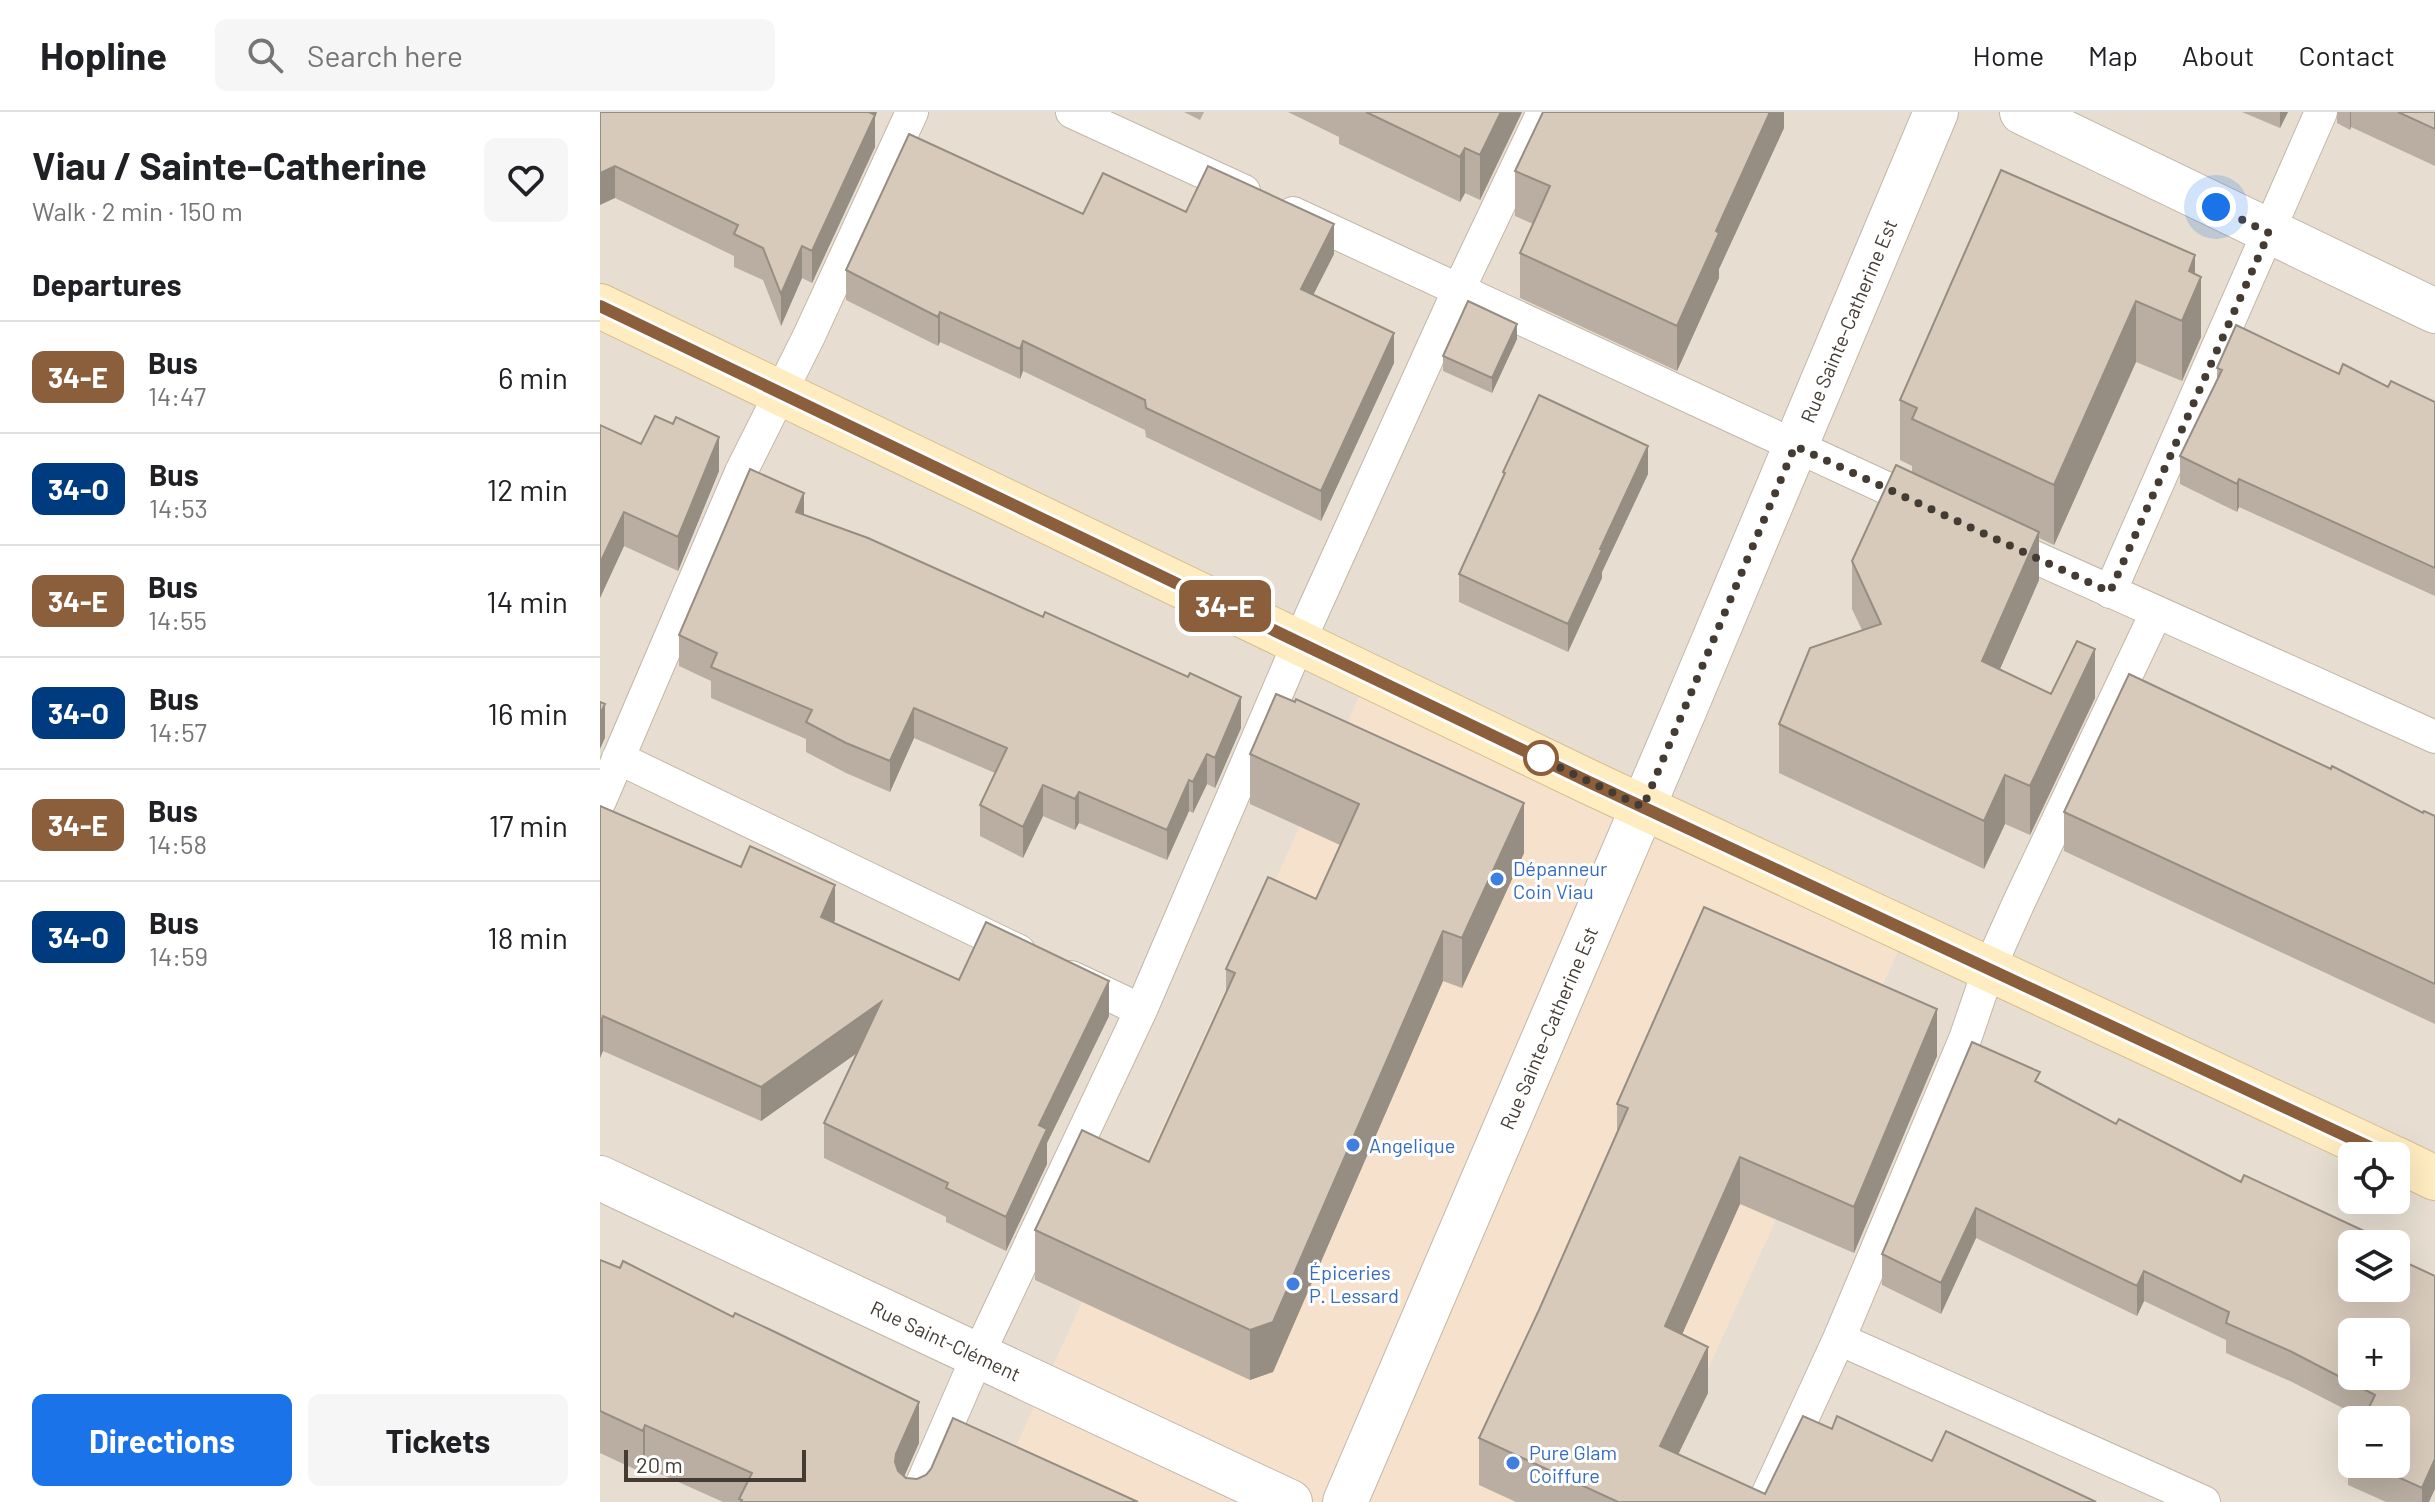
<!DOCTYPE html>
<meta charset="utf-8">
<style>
body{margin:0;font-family:Barlow,sans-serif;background:#f6f6f6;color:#202124;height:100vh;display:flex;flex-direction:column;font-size:30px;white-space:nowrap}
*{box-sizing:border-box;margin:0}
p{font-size:26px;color:#757577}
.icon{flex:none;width:44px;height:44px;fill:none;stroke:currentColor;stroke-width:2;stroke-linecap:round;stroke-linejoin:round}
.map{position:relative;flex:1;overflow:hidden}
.details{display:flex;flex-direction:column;background:#fff;width:600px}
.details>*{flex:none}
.badge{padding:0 16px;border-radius:12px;font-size:28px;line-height:52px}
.buttons{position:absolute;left:1738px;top:1030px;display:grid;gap:16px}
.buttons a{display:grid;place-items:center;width:72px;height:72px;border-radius:12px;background:#fff;box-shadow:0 8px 32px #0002;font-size:40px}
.scale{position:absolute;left:24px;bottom:20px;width:182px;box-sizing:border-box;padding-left:8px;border:4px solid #443c33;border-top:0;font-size:22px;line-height:28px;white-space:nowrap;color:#443c33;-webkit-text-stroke:6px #fff;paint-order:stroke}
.you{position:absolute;width:40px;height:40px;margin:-20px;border:6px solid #fff;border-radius:50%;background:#1a73e8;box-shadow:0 0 0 12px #1a73e833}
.map>.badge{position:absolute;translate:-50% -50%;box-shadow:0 0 0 4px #fff}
h2{padding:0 32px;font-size:30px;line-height:72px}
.round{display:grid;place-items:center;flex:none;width:84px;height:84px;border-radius:12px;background:#f6f6f6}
.overview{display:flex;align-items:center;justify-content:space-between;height:136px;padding:0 32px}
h1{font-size:38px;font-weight:700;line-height:60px}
.primary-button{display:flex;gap:16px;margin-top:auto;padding:16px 32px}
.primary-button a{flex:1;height:92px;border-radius:12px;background:#1a73e8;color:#fff;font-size:32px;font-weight:700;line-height:92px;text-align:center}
.primary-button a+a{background:#f6f6f6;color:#202124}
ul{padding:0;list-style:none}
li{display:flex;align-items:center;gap:24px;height:112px;padding:0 32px;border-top:2px solid #e0e0e0}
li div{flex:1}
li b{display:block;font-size:30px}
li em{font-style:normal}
li .badge{min-width:88px;font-weight:700;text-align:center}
header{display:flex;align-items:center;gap:48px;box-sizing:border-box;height:112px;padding:0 40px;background:#fff;border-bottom:2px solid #e0e0e0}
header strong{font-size:38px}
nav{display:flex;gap:44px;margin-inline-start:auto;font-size:28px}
.search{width:560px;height:72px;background:#f6f6f6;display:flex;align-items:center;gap:20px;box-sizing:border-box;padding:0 28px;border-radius:12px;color:#757577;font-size:30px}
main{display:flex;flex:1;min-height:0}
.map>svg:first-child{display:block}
.residential{fill:#e7ded1;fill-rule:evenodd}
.commercial{fill:#f6e2cc}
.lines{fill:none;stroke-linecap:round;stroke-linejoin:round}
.service-casing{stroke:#c1b7a8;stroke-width:34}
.minor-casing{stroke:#c1b7a8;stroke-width:46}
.tertiary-casing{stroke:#c1b7a8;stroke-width:46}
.secondary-casing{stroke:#d4be90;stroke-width:46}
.service{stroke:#fff;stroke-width:32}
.minor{stroke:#fff;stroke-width:44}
.tertiary{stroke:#fff;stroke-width:44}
.secondary{stroke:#ffecc0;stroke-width:44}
.wall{fill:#b9aea1}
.shaded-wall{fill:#968d83}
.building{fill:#d7cabb;stroke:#968d83;stroke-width:2;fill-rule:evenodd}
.line-casing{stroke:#fff;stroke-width:18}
.line{stroke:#8b5e3c;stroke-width:12}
.walk{stroke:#443c33;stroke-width:8;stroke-dasharray:0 14.4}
.stop-dot{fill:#fff;stroke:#8b5e3c;stroke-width:4}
.shop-dot{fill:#3f7fe0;stroke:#fff;stroke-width:3}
.labels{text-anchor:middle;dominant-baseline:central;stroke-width:6;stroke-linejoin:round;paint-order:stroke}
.street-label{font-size:20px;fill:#443c33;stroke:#fff}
.shop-label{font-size:20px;fill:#366cbe;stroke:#fff;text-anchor:start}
</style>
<header>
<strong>Hopline</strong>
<div class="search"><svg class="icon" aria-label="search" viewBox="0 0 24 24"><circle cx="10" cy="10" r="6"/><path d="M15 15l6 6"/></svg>Search here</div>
<nav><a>Home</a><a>Map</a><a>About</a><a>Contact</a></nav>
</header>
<main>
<section class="details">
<div class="overview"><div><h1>Viau / Sainte-Catherine</h1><p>Walk · 2 min · 150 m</p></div><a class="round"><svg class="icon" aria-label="heart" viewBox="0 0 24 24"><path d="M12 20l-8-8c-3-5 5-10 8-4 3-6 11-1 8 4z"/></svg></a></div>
<h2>Departures</h2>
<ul>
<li><span class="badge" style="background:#8b5e3c;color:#fff">34-E</span><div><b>Bus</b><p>14:47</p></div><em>6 min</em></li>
<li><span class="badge" style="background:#003b80;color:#fff">34-O</span><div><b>Bus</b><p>14:53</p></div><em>12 min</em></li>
<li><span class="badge" style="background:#8b5e3c;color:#fff">34-E</span><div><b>Bus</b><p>14:55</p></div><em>14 min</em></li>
<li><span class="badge" style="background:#003b80;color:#fff">34-O</span><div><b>Bus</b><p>14:57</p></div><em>16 min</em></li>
<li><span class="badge" style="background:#8b5e3c;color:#fff">34-E</span><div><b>Bus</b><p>14:58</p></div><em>17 min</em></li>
<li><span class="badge" style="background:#003b80;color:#fff">34-O</span><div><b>Bus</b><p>14:59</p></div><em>18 min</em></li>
</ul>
<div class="primary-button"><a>Directions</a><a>Tickets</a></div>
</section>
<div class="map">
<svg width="1835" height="1390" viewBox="0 0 1835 1390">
<rect width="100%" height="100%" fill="#f2ede3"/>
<!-- residential -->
<path class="residential" d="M0,0H1835V1390H1047L1307,819L0,200ZM1752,1044H1796V1088H1752ZM1752,1132H1796V1176H1752ZM1752,1220H1796V1264H1752ZM1752,1308H1796V1352H1752Z
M0,217L769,564L391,1390H0Z"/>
<!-- commercial -->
<path class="commercial" d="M769,564L1307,819L1047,1390H391Z"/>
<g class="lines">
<!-- service casing -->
<g class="service-casing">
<path id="service" d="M472,0L644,79
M693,101L1323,393
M1401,430L1835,625
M1510,480L1721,0
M18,646L419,839
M0,689L141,360L209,224L312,0
M471,865L541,898
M1239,1227L1604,1390
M314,1390L378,1243L541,898L699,530L859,177L943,0
M1164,1390L1239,1227L1365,927L1389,857L1419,790L1556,501"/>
</g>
<!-- minor casing -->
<g class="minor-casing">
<g id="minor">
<path d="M1422,0L1835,199"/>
<path id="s1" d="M0,1066L690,1390"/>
</g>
</g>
<!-- tertiary casing -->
<g class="tertiary-casing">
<g id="tertiary">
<path id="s2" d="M745,1390L1084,599L1336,0"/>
</g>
</g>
<!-- secondary casing -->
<g class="secondary-casing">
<path id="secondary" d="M0,194L989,670L1789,1044
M1796,1047L1835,1066"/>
</g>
<!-- service -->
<use href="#service" class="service"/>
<!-- minor -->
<use href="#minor" class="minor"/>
<!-- tertiary -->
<use href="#tertiary" class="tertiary"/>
<!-- secondary -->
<use href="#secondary" class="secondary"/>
</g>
<!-- wall -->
<path class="wall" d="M0,0H277L275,5V35L212,171L202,166L181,214L163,168L134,155V144L15,86Z
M584,0H604L600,8Z
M688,0H922L880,88L865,81L860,90L739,32V25Z
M1184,0V16L1119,157V166L1077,259L920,186V141L933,112L915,104V59Z
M1642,0H1688L1680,16Z
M1737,0H1835V54L1751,15L1750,18L1737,11Z
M586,100L734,142L713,183L794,251L721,409L546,325L545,318L423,259L420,267L340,230L338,234L246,188V158L483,102Z
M1595,162L1601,225L1582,269L1536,250L1454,433L1439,426V468L1400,557L1451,582L1495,586L1430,723L1405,712L1384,757L1179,661V612L1262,518L1252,497V449L1312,361V354L1300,348V288Z
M917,227L892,281L843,259V244Z
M1617,256L1739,262L1788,275L1835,290V484L1639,395L1637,400L1580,372V344L1617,269Z
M73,312L119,359L78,459L24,434L0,486V313L41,332Z
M903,360L1048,362L1002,460V466L968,540L859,490V462L903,366Z
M204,403L641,616L615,676L607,672L593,701L589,699L567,748L479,711L475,718L443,704L423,746L380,724V693L395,661L314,626L290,680L246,661L206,640V627L111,586V569L79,554V523Z
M650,642L924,741L862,876L843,869L673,1260L650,1268L435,1168V1118L549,1050L626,882V857L716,787L740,733L650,692Z
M0,694L235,808L233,811L359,868L509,904L447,1031V1052L406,1139L346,1110V1105L224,1046V1011L257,941L161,1009L3,939L0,946Z
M1464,700L1823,701L1835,704V912L1464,739Z
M1337,944L1254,1141L1140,1092L1082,1222L1108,1281L1078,1342L1165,1382L1232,1317L1332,1349L1496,1390H916L879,1373V1326L939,1198L1017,1020V992Z
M1440,971L1516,1012L1752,1132L1829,1390H1786L1748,1373V1343L1752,1333V1352H1796L1764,1307L1690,1269L1626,1241V1228L1544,1189L1537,1204L1376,1126L1341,1202L1282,1173V1142Z
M0,1148L319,1331L304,1364L306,1366L538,1390H123L45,1355L43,1361L0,1341Z"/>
<!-- shaded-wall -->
<path class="shaded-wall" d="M263,0H277L275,5V35L212,171V139Z
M901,0H922L880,88V43Z
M1170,0H1184V16L1119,157V166L1077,259V214L1116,119Z
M1680,0H1688L1680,16Z
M1750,0H1751V15L1750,18Z
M865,36V81L860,90V45Z
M15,54V86L0,93V61Z
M734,112V142L701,207V177Z
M202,134V166L181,214V182Z
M1595,143V178L1601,165V225L1582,269V209L1589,159Z
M1536,189V250L1454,433V373Z
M340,200V230L338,234V205Z
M917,212V227L892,281V266Z
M794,221V251L721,409V379Z
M423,229V259L420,267V237Z
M119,325V359L78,459V425Z
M1048,334V362L1002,460V466L968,540V512L1000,437Z
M1639,367V395L1637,400V372Z
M204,381V412L196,400Z
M24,400V434L0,486V451Z
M1439,420V468L1382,598V549Z
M1495,537V586L1430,723V674Z
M641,585V616L615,676V646Z
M5,592V626L0,637V602Z
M314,596V626L290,680V649Z
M607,642V672L593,701V670Z
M1405,663V712L1384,757V709Z
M589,668V699L567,748V718Z
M443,673V704L423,746V715Z
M479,680V711L475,718V687Z
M924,691V741L862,876V826Z
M235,773V808L221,839V805Z
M843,819V869L673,1260L650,1268V1218Z
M509,869V904L447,1031V1052L406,1139V1105L439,1013Z
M281,890V924L161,1009V975Z
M1337,897V944L1254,1141V1095Z
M3,904V939L0,946V912Z
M1140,1045V1092L1065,1261V1214Z
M1376,1096V1126L1341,1202V1171Z
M1544,1159V1189L1537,1204V1174Z
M1108,1235V1281L1060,1380V1334Z
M319,1290V1331L296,1383L295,1350L296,1342Z
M45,1313V1355L43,1361V1319Z
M1835,1347V1377L1829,1390H1822V1376Z"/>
<!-- building -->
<path class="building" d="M0,0H269L275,3L212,139L202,134L181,182L163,136L134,122L138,113L15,54L0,61Z
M766,0H901L880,43L865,36L860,45Z
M943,0H1170L1116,119L1119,121L1077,214L920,141L950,74L915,59Z
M1798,0H1835V17Z
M309,22L483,102L503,61L586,100L608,54L734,112L701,177L794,221L721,379L546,296L545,288L423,229L420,237L340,200L338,205L246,158Z
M1401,58L1595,143L1589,159L1601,165L1582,209L1536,189L1454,373L1312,307L1317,296L1300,288Z
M868,189L917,212L892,266L843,244Z
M1636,213L1739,262L1743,252L1788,275L1791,269L1835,290V456L1639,367L1637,372L1580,344L1622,258L1617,256Z
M939,283L1048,334L1000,437L1002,438L968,512L859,462L905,361L903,360Z
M55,304L73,312L76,305L119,325L78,425L24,400L0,451V313L41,332Z
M1296,353L1439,420L1382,549L1451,582L1477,529L1495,537L1430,674L1405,663L1384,709L1179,612L1210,536L1281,512L1252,449Z
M150,357L204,381L196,400L268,426L443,505L445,500L588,565L590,561L641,585L615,646L607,642L593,670L589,668L567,718L479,680L475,687L443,673L423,715L380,693L407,636L314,596L290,649L246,631L206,610L212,598L111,555L117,541L79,523Z
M1529,562L1731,657L1732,654L1823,701L1824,699L1835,704V872L1464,700Z
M676,582L695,590L696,587L924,691L862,826L843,819L673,1210L650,1218L435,1118L482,1018L549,1050L635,861L626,857L668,765L716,787L759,692L650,642Z
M0,590L5,592L0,602Z
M0,694L141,755L150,734L235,773L221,805L359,868L386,810L509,869L439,1013L447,1017L406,1105L346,1076L348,1071L224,1011L281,890L161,975L3,904L0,912Z
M1104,795L1337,897L1254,1095L1140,1045L1065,1214L1108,1235L1060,1334L1165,1382L1203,1304L1232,1317L1237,1304L1332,1349L1346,1319L1496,1390H1018L879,1326L939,1198L1028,996L1017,992Z
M1372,930L1440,960L1435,969L1516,1012L1519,1007L1641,1070L1644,1063L1792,1132H1752V1176H1796V1146L1835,1164V1347L1822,1376L1769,1352H1796V1308H1763L1775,1283L1690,1239L1626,1211L1629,1200L1544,1159L1537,1174L1376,1096L1341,1171L1282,1142ZM1752,1220H1796V1264H1752Z
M0,1148L20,1156L23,1149L133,1205L135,1201L173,1219L319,1290L296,1342L295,1350L298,1359L306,1366L317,1367L326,1363L331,1357L353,1306L538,1390H141L142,1388L139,1387L152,1361L45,1313L43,1319L0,1299Z
M1752,1333V1345L1748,1343Z"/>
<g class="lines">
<!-- line casing -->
<g class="line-casing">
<path id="line" d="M0,194L989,670L1789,1044"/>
</g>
<!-- line -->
<use href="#line" class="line"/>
<!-- walk -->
<path class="walk" d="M941,646L931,642L1043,695L1195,334L1510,480L1669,121L1616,95"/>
</g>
<!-- markers -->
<circle class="stop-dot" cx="941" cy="646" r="16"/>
<g class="shop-dot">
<circle cx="897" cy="767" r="8"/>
<circle cx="753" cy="1033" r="8"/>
<circle cx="693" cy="1172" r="8"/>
<circle cx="913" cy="1351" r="8"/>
</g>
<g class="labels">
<!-- street labels -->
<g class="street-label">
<text stroke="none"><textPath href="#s2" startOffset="1284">Rue Sainte-Catherine Est</textPath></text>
<text stroke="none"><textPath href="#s2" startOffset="516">Rue Sainte-Catherine Est</textPath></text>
<text stroke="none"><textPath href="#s1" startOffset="382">Rue Saint-Clément</textPath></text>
</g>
<!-- shop labels -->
<g class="shop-label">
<text x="913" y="756">Dépanneur<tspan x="913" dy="23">Coin Viau</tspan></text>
<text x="769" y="1033">Angelique</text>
<text x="709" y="1160">Épiceries<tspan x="709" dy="23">P. Lessard</tspan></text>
<text x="929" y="1340">Pure Glam<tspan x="929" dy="23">Coiffure</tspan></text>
</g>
</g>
</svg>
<div class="buttons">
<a><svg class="icon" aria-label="locate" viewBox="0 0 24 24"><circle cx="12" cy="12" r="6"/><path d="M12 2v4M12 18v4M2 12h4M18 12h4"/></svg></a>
<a><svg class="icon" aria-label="layers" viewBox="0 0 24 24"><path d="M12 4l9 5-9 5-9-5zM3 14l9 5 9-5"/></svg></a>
<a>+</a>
<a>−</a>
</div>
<div class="scale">20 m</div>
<div class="you" style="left:1616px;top:95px"></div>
<b class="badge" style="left:625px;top:494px;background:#8b5e3c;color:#fff">34-E</b>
</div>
</main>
